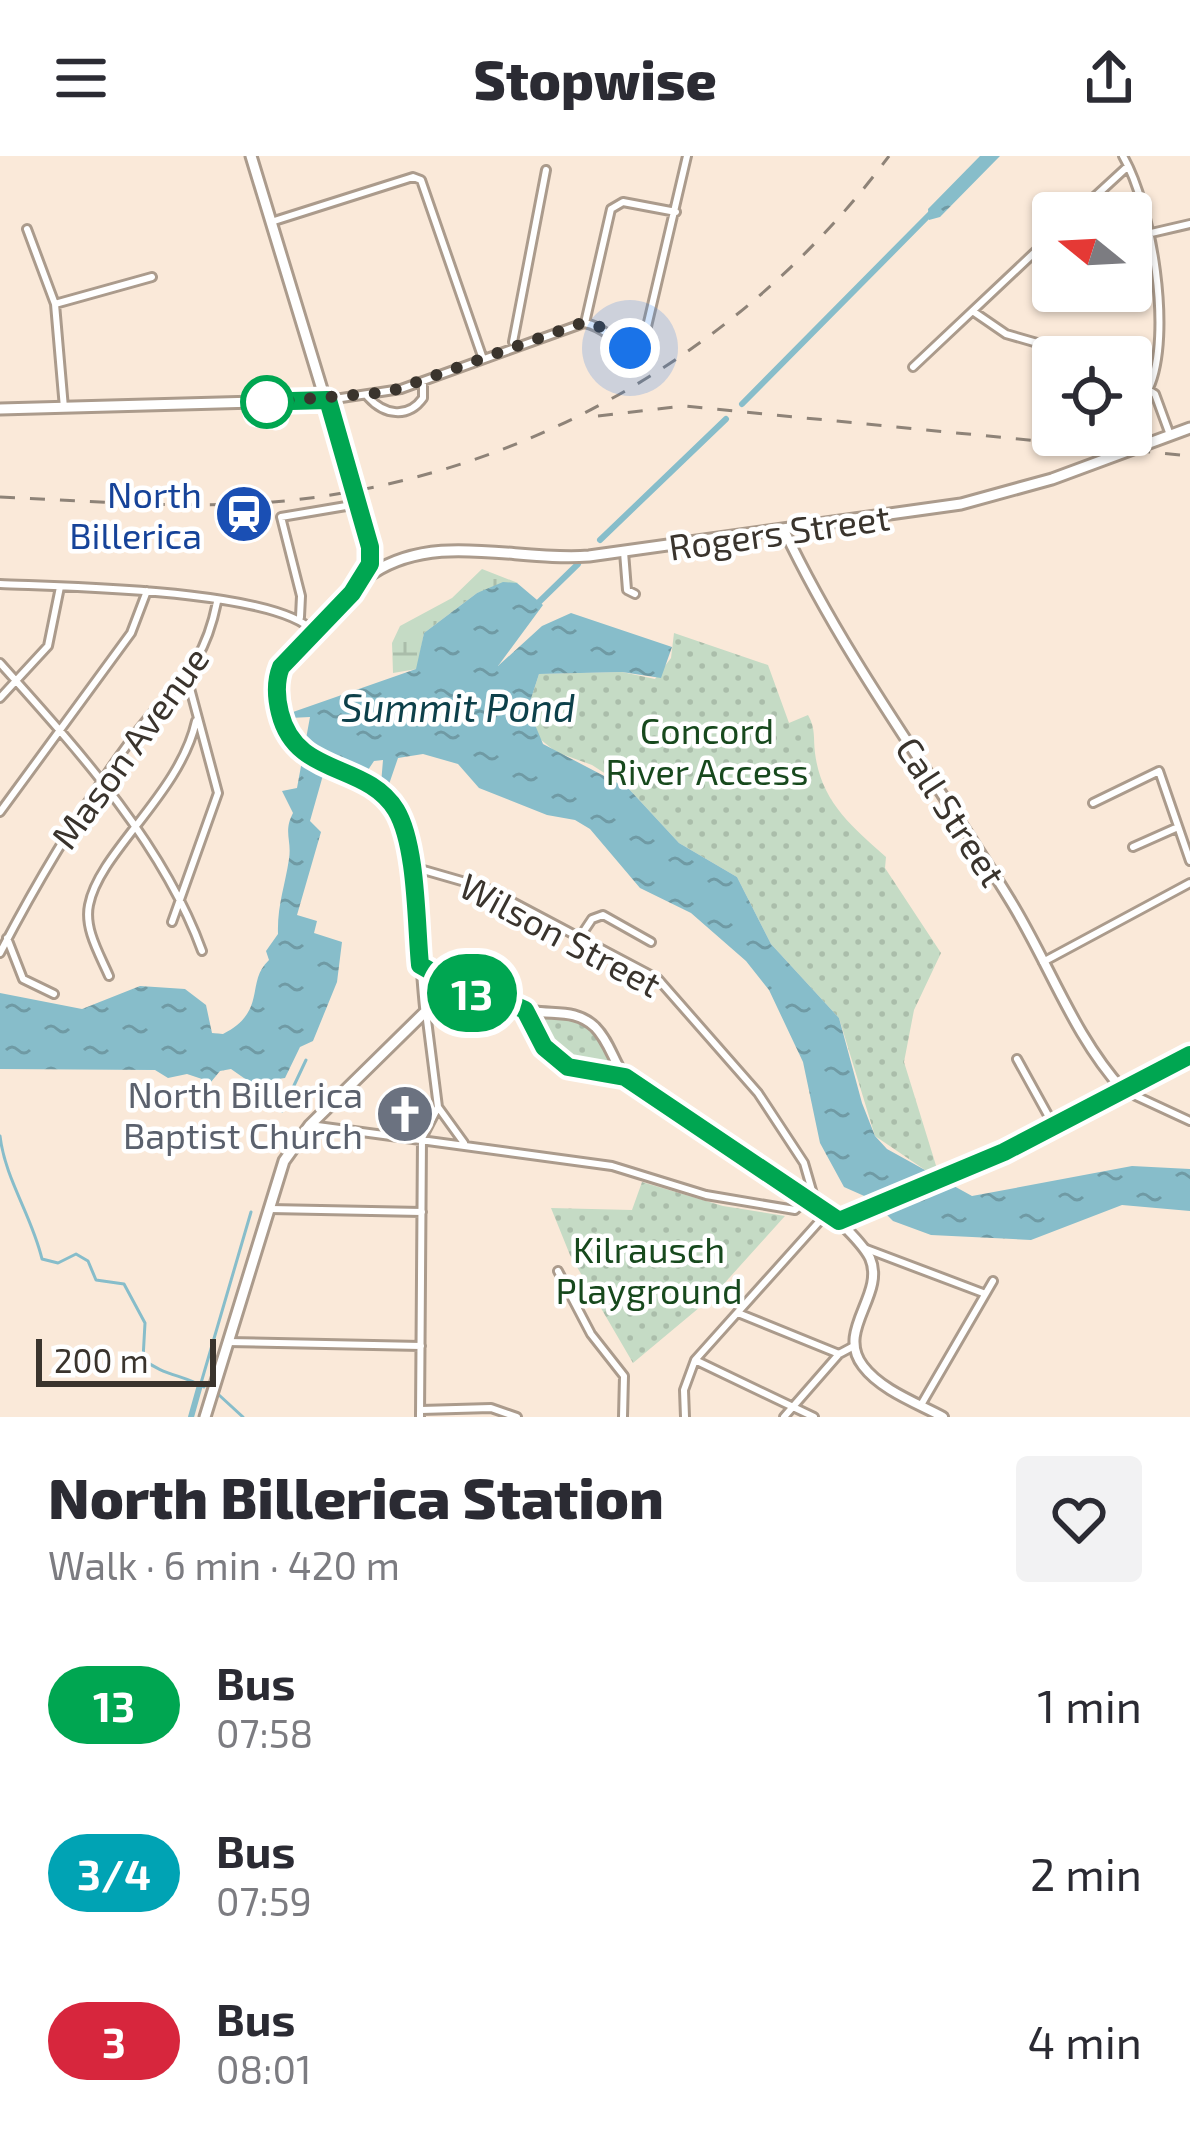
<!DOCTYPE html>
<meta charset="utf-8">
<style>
body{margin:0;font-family:"Exo 2",sans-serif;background:#f2f2f3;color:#2b2b33;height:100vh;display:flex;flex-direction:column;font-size:45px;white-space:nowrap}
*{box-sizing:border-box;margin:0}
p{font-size:39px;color:#7c7c81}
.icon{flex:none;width:66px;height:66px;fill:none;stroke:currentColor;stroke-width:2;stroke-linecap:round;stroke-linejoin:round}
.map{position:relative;height:1261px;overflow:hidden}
.panel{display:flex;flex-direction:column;background:#fff;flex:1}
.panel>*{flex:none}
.badge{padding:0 24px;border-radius:39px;font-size:42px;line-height:78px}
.needle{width:78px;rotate:288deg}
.tools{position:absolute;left:1032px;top:36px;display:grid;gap:24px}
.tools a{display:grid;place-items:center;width:120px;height:120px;border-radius:12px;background:#fff;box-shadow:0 3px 9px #0004;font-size:60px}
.scale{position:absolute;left:36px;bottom:30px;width:180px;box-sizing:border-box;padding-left:12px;border:6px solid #3a342d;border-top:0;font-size:33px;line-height:42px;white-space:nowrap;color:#3a342d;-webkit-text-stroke:9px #fff;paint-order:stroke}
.you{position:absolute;width:60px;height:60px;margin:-30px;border:9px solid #fff;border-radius:50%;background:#1a73e8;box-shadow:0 0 0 18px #1a73e833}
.map>.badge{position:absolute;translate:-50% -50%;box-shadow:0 0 0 6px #fff}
.round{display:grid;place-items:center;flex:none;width:126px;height:126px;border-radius:12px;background:#f2f2f3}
.summary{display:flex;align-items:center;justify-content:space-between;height:204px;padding:0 48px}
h1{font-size:57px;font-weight:800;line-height:90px}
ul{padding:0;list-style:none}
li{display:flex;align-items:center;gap:36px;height:168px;padding:0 48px}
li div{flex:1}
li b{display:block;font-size:45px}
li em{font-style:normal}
li .badge{min-width:132px;font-weight:700;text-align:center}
header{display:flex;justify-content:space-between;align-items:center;height:156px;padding:0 48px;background:#fff;font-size:54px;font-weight:800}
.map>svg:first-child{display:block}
.wetland{fill:url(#wetland-marsh)}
.park{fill:url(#park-dots)}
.water{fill:url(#water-ripples)}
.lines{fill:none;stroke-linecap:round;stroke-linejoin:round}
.stream{stroke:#87bdca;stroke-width:3}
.canal{stroke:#87bdca;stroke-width:6}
.minor-casing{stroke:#ab9b8c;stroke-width:12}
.tertiary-casing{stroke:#ab9b8c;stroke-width:14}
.secondary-casing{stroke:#ab9b8c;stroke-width:15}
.minor{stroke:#fff;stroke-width:6}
.tertiary{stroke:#fff;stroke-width:8}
.secondary{stroke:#fff;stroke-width:9}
.rail{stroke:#8e8378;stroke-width:3;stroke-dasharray:15 15;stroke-linecap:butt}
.line-casing{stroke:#fff;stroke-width:27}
.line{stroke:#00a651;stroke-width:18}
.walk{stroke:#3a342d;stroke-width:12;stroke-dasharray:0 21.6}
.stop-dot{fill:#fff;stroke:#00a651;stroke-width:6}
.labels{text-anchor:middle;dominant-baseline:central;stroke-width:9;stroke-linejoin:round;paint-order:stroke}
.transit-label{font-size:36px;fill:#164399;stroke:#fff;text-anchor:end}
.street-label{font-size:36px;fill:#3a342d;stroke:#fff}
.park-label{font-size:36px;fill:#17491d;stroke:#fff}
.worship-label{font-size:36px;fill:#5b616d;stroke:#fff;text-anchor:end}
.water-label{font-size:39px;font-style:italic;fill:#0d404a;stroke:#fff}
</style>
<header><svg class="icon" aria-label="menu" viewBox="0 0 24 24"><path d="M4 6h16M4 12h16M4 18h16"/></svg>Stopwise<svg class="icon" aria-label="share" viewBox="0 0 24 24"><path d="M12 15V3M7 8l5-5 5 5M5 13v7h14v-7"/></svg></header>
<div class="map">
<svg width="1190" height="1261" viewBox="0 0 1190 1261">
<defs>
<pattern id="wetland-marsh" width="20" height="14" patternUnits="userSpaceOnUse" patternTransform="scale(3)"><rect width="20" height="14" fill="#c5dbc5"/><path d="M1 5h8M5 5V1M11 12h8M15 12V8" fill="none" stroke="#aabdaa"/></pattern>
<pattern id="park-dots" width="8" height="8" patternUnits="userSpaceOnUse" patternTransform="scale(3)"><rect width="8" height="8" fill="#c5dbc5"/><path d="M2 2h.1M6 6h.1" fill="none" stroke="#aabdaa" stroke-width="1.8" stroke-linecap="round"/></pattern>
<pattern id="water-ripples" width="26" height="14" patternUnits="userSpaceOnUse" patternTransform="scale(3)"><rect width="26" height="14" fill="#87bdca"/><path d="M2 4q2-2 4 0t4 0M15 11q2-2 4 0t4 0" fill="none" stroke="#6f9aa4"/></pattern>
</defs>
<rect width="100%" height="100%" fill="#fae9d9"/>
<!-- wetland -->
<path class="wetland" d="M482,413L518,427L477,437L424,477L417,513L393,517L392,487L400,470L452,442Z"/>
<!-- park -->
<path class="park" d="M674,477L768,509L789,567L808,559C816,573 813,582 815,597C821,645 851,670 886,701L885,712L941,797L914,854L904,906L938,1016L931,1018L875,980L839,862L771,788L737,721L679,687L629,633L592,609L556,596L535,579L528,552L539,518L622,516L655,523L671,502Z
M565,857L596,872L611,902L608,913C571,930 551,894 536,867L540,860Z
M642,1026L723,1050L785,1060L712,1141L633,1207L570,1099L551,1052L632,1054Z"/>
<!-- water -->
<path class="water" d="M980,0H1000L940,61L929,64L928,53Z
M503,426L517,427L543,449L498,510L542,470L571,457L672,491L661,522L622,516L539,518L528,552L543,588L629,633L679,687L737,721L771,788L839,862L862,947L875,980L887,993L972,1040L1132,1010L1190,1013V1055L1122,1049L1031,1084L931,1079L893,1065L871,1043L844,1031L820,987L803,906L769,834L746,805L691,757L640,732L590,673L575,664L547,659L479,632L458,608L423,598L398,602L387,634L381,628L383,604L374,605L366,617L327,605L310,665L321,676L297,759L317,765L314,777L342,786L337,826L313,885L300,891L285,922L251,927L231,913L220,915L211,926L187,918L168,922L155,914L0,913V837L82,853L140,830L185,833L206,849L212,877L223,878C268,855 245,826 269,804L266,795L278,778C277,750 285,730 289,703C292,684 283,676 293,657L282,635L297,632L310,561L290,562L279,582L275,576L293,556L416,513L424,477L477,437Z"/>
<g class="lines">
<!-- stream -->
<path class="stream" d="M282,955L306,904
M0,980C5,1023 32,1060 42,1103L58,1107L76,1098L88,1105L96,1124L124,1128L145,1167L143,1203C162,1219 183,1219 204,1231
M201,1227L251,1056
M219,1239L243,1261"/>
<!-- canal -->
<path class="canal" d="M742,248L930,58
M600,384L726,263
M538,447L578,408
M191,1261L200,1229"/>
<!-- minor casing -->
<g class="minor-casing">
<path id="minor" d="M1123,0C1152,50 1173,179 1149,232
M1077,57L1127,11
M271,66L413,21L421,24L483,203
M27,73L55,148L64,252
M1147,78L1190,68
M55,148L152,121
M974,156L1006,178L1086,201
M585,167L611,53L623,46L676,56
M513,186L546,14
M913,211L1053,79
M1131,223L1155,238L1170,279
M368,241C384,259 408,263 423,242V226
M328,244L401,233L584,167C606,170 623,196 642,192L687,0
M624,396L627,434L635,438
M0,428C62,431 277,433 314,476
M300,461L301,440L281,361L358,348
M0,507C76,592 163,687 202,795
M0,542L48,490L60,431
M1093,647L1159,615L1190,705
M0,656L131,477L147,435
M1133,691L1178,671
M172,766L218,637L187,521
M580,781L592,763L603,759L651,786
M7,782L23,823L54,838
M0,797C39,722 81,652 131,584C171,528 202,520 217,446
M1043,806L1190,727
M109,820C100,799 84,773 89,749C99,696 180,638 196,565
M1017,903L1054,970
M1123,934L1190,965
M438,951L464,987
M310,969L612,1010L706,1039L795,1054L813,1038L804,1007L758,937L658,823L486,732L413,711
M270,1053L422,1056
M864,1092L983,1137
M558,1115L591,1178L624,1220L623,1261
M738,1157L839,1198
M227,1186L421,1190
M695,1204L814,1261
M921,1249L993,1125
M421,1254L491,1252L517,1261
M420,1261L422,982L438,951L426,856
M685,1261L684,1234L695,1204L826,1058
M784,1261L839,1198L854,1190"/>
</g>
<!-- tertiary casing -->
<g class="tertiary-casing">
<path id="tertiary" d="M784,374C846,505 935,622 1010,744C1049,807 1073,879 1123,934
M420,809L468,836
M525,854C542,879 549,912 585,917C598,919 611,918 625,921L839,1065C849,1076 863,1088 870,1102C886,1139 835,1174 863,1210C881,1234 917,1247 943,1261
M426,855C482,821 483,846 532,855C555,859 576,853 595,871C609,885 613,904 624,920
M839,1065L1016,990L1190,898"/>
</g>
<!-- secondary casing -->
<g class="secondary-casing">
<path id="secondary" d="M251,0L370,391L365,421
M0,253L328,244
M205,1261L284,1005L310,969L426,855C420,807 419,695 397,656C373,612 312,623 288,578C267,538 279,511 308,481C329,461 349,432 373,417C437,375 518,406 589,400L961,348L1052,323L1190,272"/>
</g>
<!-- minor -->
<use href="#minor" class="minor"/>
<!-- tertiary -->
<use href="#tertiary" class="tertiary"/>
<!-- secondary -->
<use href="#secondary" class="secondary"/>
<!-- rail -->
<path class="rail" d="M598,260L684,250L1190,300
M0,341C91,345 182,353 273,346C518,325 743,197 889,0"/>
</g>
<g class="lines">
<!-- line casing -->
<g class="line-casing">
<path id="line" d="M276,261L256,258L255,246L328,244L370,391V408L352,437L281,511C275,526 276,541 280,557C296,622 366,605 396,654C417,689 416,768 420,809L469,837L494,840L525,854L544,891L568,911L625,921L839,1065L1004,996L1190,899"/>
</g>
<!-- line -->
<use href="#line" class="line"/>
<!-- walk -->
<path class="walk" d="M267,246L389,236L584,166L607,173L630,192"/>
</g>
<!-- icons -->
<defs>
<g id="station-disc" transform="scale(3)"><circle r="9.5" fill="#1a4fb4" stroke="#fff"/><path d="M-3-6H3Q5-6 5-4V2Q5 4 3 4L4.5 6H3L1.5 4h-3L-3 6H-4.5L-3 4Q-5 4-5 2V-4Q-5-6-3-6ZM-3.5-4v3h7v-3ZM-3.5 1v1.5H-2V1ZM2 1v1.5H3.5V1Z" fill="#fff"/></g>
<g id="church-disc" transform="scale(3)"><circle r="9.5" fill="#6b7280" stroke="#fff"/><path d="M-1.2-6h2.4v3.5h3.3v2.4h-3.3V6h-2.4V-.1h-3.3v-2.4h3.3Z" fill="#fff"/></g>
</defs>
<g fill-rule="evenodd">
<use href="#station-disc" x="244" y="358"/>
<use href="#church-disc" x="405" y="958"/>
</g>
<!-- markers -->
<circle class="stop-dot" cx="267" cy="246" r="24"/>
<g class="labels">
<!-- transit labels -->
<g class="transit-label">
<text x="202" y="337">North<tspan x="202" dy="41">Billerica</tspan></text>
</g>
<!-- street labels -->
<g class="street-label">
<text transform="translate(779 375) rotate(-8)">Rogers Street</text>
<text transform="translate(129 591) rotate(-54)">Mason Avenue</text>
<text transform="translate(952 655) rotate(57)">Call Street</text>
<text transform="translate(561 778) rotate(28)">Wilson Street</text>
</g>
<!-- park labels -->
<g class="park-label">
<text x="707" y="573">Concord<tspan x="707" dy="41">River Access</tspan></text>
<text x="649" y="1092">Kilrausch<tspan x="649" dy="41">Playground</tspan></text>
</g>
<!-- worship labels -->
<g class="worship-label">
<text x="363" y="937">North Billerica<tspan x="363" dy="41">Baptist Church</tspan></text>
</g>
<!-- water labels -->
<g class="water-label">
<text x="458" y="550">Summit Pond</text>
</g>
</g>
</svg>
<div class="tools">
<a><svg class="needle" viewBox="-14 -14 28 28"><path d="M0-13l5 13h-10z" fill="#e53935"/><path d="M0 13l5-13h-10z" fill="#7c7c81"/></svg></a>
<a><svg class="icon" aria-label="locate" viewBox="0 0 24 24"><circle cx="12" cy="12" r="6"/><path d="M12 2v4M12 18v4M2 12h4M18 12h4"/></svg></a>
</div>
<div class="scale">200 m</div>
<div class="you" style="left:630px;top:192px"></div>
<b class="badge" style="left:472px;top:837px;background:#00a651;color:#fff">13</b>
</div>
<section class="panel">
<div class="summary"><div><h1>North Billerica Station</h1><p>Walk · 6 min · 420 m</p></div><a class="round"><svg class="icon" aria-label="heart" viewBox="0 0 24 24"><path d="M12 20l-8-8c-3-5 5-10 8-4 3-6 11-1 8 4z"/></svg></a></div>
<ul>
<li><span class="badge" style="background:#00a651;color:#fff">13</span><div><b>Bus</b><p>07:58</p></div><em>1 min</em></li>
<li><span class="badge" style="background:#00a3b4;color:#fff">3/4</span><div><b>Bus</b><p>07:59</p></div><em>2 min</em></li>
<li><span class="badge" style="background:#d7263d;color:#fff">3</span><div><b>Bus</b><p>08:01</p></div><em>4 min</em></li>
</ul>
</section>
